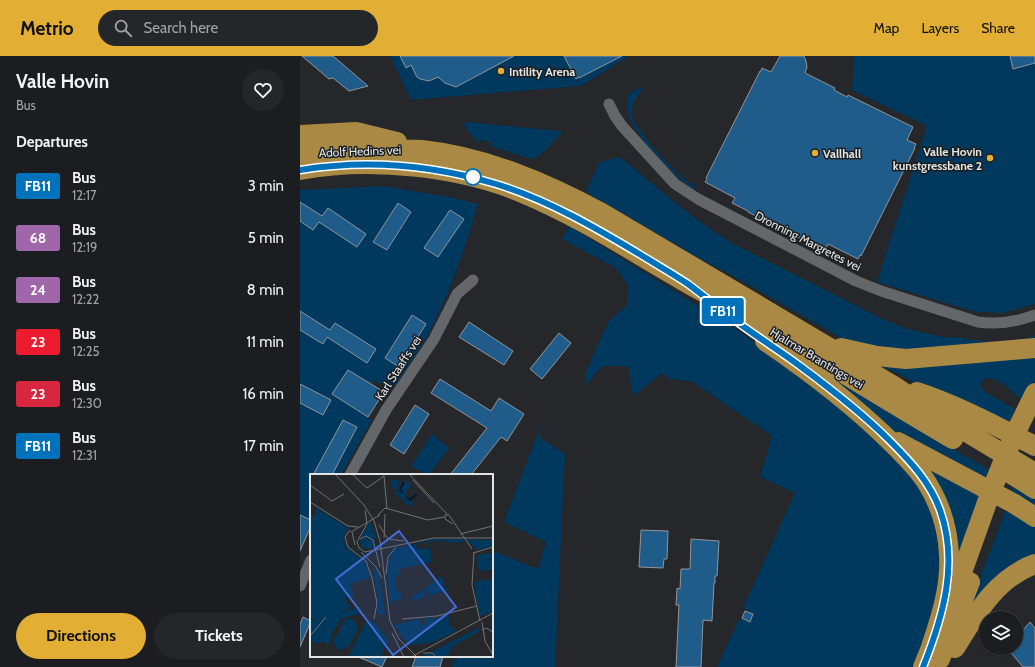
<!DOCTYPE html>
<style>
body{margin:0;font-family:Cabin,sans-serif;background:#252629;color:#f1f3f6;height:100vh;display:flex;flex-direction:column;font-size:15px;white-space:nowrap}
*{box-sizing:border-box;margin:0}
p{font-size:13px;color:#a0a2a5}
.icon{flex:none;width:22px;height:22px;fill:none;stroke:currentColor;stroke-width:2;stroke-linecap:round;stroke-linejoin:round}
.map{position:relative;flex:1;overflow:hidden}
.sheet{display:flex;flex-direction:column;background:#1c1d20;width:300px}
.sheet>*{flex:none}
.badge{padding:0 8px;border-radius:3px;font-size:14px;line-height:26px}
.tools{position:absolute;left:679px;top:555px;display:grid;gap:8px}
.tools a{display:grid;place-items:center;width:44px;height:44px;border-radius:50%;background:#1c1d20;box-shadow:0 1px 3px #0004,0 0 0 1px #3a3b3e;font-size:20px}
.map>.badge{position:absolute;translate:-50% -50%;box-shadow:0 0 0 2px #fff}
h2{padding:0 16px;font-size:15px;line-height:36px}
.round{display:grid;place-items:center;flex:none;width:42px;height:42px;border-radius:21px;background:#252629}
.head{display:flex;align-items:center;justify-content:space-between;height:68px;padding:0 16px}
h1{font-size:19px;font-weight:700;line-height:30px}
.cta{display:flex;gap:8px;margin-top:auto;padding:8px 16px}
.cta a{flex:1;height:46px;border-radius:24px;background:#e2af34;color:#111;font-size:16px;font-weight:700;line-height:46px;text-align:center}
.cta a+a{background:#252629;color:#f1f3f6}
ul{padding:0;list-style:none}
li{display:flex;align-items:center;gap:12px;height:52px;padding:0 16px}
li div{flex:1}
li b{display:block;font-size:15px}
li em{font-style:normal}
li .badge{min-width:44px;font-weight:700;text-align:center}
header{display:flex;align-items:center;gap:24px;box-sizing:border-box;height:56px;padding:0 20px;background:#e2af34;color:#111}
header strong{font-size:19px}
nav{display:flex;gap:22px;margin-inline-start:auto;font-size:14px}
.search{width:280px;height:36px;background:#252629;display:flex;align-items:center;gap:10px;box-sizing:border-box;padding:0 14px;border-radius:22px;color:#a0a2a5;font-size:15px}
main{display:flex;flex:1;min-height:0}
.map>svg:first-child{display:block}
.green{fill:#01385d}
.building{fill:#1f5c8a;stroke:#929598}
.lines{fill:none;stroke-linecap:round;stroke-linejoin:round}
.street{stroke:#64676a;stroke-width:11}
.highway{stroke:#a98944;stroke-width:20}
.line-casing{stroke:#fff;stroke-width:9}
.line{stroke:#0072bc;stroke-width:6}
.poi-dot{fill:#e2af34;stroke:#1b1e20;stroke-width:1.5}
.stop-dot{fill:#fff;stroke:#0072bc;stroke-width:2}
.labels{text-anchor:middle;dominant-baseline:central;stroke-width:3;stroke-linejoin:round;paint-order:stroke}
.poi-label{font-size:12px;font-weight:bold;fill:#e1e3e4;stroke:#1b1e20;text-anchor:start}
.street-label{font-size:12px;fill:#e1e3e4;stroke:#1b1e20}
.inset-river{fill:none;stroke:#001a31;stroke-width:2}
.inset-road{fill:none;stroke:#707274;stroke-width:1}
.view{fill:#446cda;fill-opacity:0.15;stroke:#446cda;stroke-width:2}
.inset-edge{fill:none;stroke:#e1e3e4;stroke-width:2}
</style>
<header>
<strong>Metrio</strong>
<div class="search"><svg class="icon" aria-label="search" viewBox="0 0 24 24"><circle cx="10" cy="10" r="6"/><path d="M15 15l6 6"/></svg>Search here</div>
<nav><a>Map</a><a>Layers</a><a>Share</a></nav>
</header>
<main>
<section class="sheet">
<div class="head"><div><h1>Valle Hovin</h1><p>Bus</p></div><a class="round"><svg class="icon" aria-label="heart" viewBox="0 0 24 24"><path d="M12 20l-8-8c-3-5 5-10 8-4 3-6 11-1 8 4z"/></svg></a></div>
<h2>Departures</h2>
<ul>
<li><span class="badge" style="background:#0072bc;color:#fff">FB11</span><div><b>Bus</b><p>12:17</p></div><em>3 min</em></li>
<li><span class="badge" style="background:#a066aa;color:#fff">68</span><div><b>Bus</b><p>12:19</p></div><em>5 min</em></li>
<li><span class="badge" style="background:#a066aa;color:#fff">24</span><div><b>Bus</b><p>12:22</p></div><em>8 min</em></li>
<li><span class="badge" style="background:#ed1b2f;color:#fff">23</span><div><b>Bus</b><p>12:25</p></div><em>11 min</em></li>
<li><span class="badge" style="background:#d7263d;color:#fff">23</span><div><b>Bus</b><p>12:30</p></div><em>16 min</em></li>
<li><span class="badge" style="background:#0072bc;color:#fff">FB11</span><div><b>Bus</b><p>12:31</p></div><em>17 min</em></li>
</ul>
<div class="cta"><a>Directions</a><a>Tickets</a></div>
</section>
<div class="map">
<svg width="735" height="611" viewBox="0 0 735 611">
<rect width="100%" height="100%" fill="#25272a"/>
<!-- green -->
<path class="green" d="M90,0H329L281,30L111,44Z
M554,0H735V248L703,257L676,256L577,226L627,70L552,34Z
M340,31L343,34C336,41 331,49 332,59C333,72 382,126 395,130L394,134C378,124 334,78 329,61C327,54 327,46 328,39Z
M166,66L261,75L263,76C253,84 242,103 230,103L191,90V86L188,85L187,86L181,84L179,86C173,82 168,75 164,69Z
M320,101C356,131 392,162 432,187L583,263L608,273L643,281L660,282L691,286L709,285L728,282L735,279V287L622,298L552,288L426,216L413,210L286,136L299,106Z
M83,130L149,141L178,148C166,189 153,229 134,267C123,289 108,309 95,330L84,326L82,329L75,324L72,328L48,314L32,338L72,364L41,419H11V464L0,474V134Z
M269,170L442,277L566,372L608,411L640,466L644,517L630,570L612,611H417L438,565L442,562L450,566L453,559L446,555L444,550L495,437L460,421L472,380L391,325L369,323L362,317L333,340L328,310H303L285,329V318L305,273L309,265L327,249L328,230L316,212L262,183Z
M735,295V325L722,344C709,336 701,319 684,323L680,330L684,335L715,353L709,371L569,304Z
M530,321L691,415L687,426L593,378Z
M242,366L239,381L265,398L255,611H152L156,600H192L193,495L238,513L246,486L204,466Z
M132,378L149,392L129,419L111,410Z
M617,401L682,436L660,513Z
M713,431L735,444V453L710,438Z
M707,451L735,469V500L666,559Z"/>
<!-- building -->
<path class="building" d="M2,0H33L68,30L49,35L33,22L29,23Z
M100,0H214L156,31L145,27L138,21L129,25L120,23L117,21L111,9L106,12Z
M264,0H322L279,22V21L276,23Z
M480,0H504L506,5L507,11L505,17L535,32L534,34L547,41L548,39L613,71L607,84L616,88L614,92H615L561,200L560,199L558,203L528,188L525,194L509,186V187L448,156V155L432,147L435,142L405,126L407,123L406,122L460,15H461L462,12L471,16Z
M710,0H735V7L713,13Z
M0,146L22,160L28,152L66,178L57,191L19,166L13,174L0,165Z
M98,147L111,156L87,194L73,186Z
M150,154L164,163L138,201L124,192Z
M0,255L30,274L35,267L76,293L67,307L27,281L23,288L0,274Z
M112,259L126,268L99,311L85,302Z
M169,266L213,295L204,309L159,281Z
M259,277L271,287L242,323L230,313Z
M48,314L84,336L68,361L32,338Z
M140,323L191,355L199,342L224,358L207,385L201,381L171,419H150L187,372L131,337Z
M0,328L31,344L23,359L0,347Z
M115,349L129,358L104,398L90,389Z
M43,364L57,371L32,419H13Z
M0,459L11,464V470L0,495Z
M341,474L368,475L367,503H364L363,512L339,511Z
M391,483L419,485L417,520H415V527H414L412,565L403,564L401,611H376L379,549H376L377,532L380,533L381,513H390Z
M445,555L453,558L450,566L442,562Z
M3,561L11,565L0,591V568Z
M730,566L735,572V611H723L707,592H716V582Z
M56,600H87L82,611Z
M116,600H143L140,611H112Z"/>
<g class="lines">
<!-- street -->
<path class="street" d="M309,48L315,60L322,70L375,128L398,143L556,225L581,235L678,266C699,269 716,266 735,259
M50,419L86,354L134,283L157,238L173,224
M0,530L11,504"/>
<!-- highway -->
<path class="highway" d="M0,79L56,76L97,86
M0,99C30,95 61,93 91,93C101,94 112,93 122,94C186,101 246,127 302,157L594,330L643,362L735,417
M0,114C69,101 160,110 225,138C282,162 333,196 387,227C401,235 417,243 431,251C506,293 579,340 653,383
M465,285C509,315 551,347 589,384C602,397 617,411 627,427C640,448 648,474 649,499C651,530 641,561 631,591
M541,292L577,300L606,303L735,292
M617,336C659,350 696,370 735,390
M598,386L713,447L735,461
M708,416L735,433
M654,539L690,438L712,384L735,337
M655,592C676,558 696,522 735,508
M640,603L670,526
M623,611L636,579"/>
</g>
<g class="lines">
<!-- line casing -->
<g class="line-casing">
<path id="line" d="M0,114C66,103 133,109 196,128C248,144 296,172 341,199C357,209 373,218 388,228C408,243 427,259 447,273C465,286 483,297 500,310C531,333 562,357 589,384C610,405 630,426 640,454C659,507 643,561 623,611"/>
</g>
<!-- line -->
<use href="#line" class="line"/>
</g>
<!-- markers -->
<g class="poi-dot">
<circle cx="201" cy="15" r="4"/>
<circle cx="515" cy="97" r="4"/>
<circle cx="690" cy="102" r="4"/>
</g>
<circle class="stop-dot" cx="173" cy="121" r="8"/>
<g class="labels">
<!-- poi labels -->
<g class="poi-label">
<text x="209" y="15">Intility Arena</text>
<text x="682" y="95" text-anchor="end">Valle Hovin<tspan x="682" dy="14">kunstgressbane 2</tspan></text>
<text x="523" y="97">Vallhall</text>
</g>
<!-- street labels -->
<g class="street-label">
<text transform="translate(60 95) rotate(-2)">Adolf Hedins vei</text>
<text transform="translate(508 185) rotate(27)">Dronning Margretes vei</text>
<text transform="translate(517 302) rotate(31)">Hjalmar Brantings vei</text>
<text transform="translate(98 312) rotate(-57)">Karl Staaffs vei</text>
</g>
</g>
<!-- overview -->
<g transform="translate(10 418)">
<rect width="183" height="183" fill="#25272a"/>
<path d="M81,5L89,6L88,14L90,15L94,6L101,11L95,20L103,29L99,33L87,20L84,21L88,15L82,14ZM6,34L38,54L33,63L36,73L55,88L61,103L41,110L43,121L38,125L32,119L41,134L32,139L45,134L51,140L32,144L23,157L19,171L13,168L0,170V43L5,42ZM60,47L65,60L69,86L65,67L51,62ZM53,63L63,67L65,75L52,74L50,68ZM127,65L181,66L183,70L182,73L167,76L157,66L146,69L130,67L106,70L107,75L120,74L122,88L90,95V100L85,102L86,115L92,120L89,123L91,125H95L83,127L80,131L77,93L81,78L86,74ZM42,71L53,81L69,101L75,140H68V121L62,92ZM183,79V95L173,97L167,95V81ZM133,102L134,113L140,115L119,122L117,116L114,117L115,123L102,127L103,122ZM183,105V137L172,142L169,140L164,108ZM135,141H138L140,152L144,153L145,158L121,169L98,171L84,151L109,145L112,151H115V145L130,144ZM38,144L45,146L48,154L39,172L29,176L25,173L24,167L34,147ZM57,146L64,149L79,166L70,183H42L39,181ZM170,153L168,158L142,173L137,183H111Z" fill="#01385d"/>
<path class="inset-river" d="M93,19L90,16L94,8M96,23L100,26L107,20"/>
<path class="inset-road" d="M25,0L54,31L64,47L70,67L80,147L89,165L107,183M42,0L57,14L74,2M99,0L137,40M74,2L77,35M103,6L124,29M0,11L22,27L34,20M0,28L38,52L48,53M55,36L57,50L47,68L49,74L55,78L124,64H183M68,41L75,34L118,46L134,43M143,50L135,45V41H139L162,75M69,51L78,65L94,67M40,56L35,63L38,73L56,87L62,104L67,129L64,145M41,58L70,41M42,58L45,71M150,60L183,52M74,64L75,40M50,65L56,62L63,66L70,93M51,78L66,93L72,104M164,78L162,111L170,147M163,79L183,73M76,100L78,83L86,73M92,145L127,142L167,132M172,148L175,167L183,181M172,156L176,154L183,158M82,159L94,183M0,162L16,143M113,179H122L126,183M103,182L183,139"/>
<path class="view" d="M89,57L146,133L83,181L26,105Z"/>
<rect width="183" height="183" class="inset-edge"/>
</g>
</svg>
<div class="tools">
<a><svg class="icon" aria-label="layers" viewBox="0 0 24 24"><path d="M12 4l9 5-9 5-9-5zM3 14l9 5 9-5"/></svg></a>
</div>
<b class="badge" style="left:423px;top:255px;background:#0072bc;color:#fff">FB11</b>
</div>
</main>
